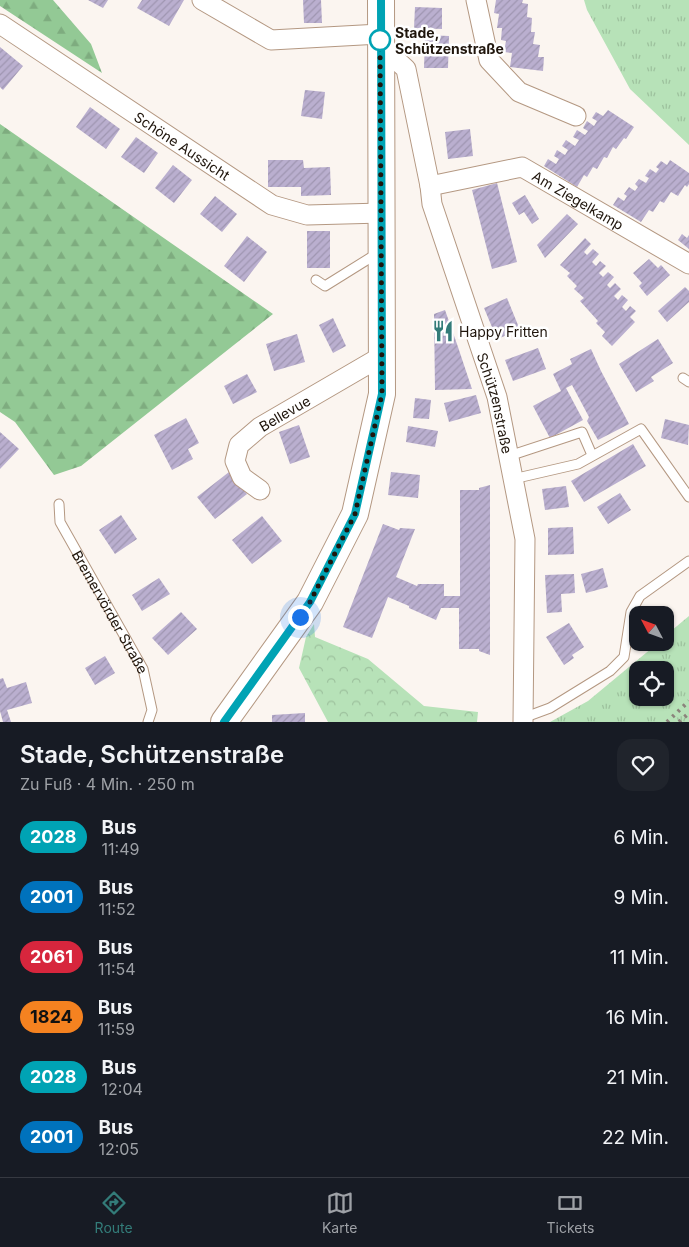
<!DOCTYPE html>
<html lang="de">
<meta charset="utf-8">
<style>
body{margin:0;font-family:Inter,sans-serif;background:#20242c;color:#f1f3f6;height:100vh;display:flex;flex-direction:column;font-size:19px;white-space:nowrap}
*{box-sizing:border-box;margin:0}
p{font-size:16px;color:#9ea1a6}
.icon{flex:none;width:28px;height:28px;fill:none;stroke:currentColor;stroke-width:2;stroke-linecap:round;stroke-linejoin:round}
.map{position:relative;height:722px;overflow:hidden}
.panel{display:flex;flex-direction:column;background:#171b24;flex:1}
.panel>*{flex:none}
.badge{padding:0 10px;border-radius:16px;font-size:18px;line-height:32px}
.needle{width:32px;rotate:311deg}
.buttons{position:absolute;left:629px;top:606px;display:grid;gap:10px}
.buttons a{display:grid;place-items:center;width:45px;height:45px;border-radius:10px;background:#171b24;box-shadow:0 1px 4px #0004;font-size:25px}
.you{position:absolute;width:25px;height:25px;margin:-12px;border:4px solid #fff;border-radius:50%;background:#1a73e8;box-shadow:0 0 0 8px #1a73e833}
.map>.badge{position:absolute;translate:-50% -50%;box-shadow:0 0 0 2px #fff}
.round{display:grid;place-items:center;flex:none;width:52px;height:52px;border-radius:15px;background:#20242c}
.overview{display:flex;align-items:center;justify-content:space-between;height:85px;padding:0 20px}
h1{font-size:24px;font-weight:600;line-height:38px}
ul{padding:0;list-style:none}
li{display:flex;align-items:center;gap:15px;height:60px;padding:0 20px}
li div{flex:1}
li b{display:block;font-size:19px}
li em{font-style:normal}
li .badge{min-width:55px;font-weight:700;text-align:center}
.menu{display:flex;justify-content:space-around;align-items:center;height:70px;border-top:1px solid #363941;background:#171b24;font-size:14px;color:#9ea1a6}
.menu a{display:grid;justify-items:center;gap:2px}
.menu .current{color:#337c79}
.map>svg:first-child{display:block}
.grass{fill:url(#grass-tufts);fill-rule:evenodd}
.forest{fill:url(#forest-firs)}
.park{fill:url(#park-crowns)}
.building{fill:url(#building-hatch)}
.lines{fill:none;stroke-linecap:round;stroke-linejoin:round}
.service-casing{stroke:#b49882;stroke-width:11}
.minor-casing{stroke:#b49882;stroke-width:21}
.secondary-casing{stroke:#b49882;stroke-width:28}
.service{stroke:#fff;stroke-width:9}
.minor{stroke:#fff;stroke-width:19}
.secondary{stroke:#fff;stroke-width:26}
.rail{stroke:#8b837c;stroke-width:4;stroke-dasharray:2.5 5;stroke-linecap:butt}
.line-casing{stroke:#fff;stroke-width:11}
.line{stroke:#00a3b4;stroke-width:8}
.walk{stroke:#1f150c;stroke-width:5;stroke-dasharray:0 9}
.stop-dot{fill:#fff;stroke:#00a3b4;stroke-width:2.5}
.labels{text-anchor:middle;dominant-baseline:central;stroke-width:5;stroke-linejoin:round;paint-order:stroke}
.stop-label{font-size:14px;font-weight:bold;fill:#1f150c;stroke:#fff;text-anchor:start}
.street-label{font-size:14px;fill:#1f150c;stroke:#fff}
.poi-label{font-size:14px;fill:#1f150c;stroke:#fff;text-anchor:start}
</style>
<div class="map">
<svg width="689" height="722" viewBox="0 0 689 722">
<defs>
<pattern id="grass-tufts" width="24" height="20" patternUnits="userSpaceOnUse" patternTransform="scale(1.25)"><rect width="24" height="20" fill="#b7e2b8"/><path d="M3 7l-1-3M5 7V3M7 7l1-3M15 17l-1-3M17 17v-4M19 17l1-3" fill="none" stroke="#9dc19d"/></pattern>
<pattern id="forest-firs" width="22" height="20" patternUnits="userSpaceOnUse" patternTransform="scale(1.25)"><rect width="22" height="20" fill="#93c995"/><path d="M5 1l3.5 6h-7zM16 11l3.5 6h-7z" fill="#7eac7f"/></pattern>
<pattern id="park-crowns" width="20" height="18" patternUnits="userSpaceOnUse" patternTransform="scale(1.25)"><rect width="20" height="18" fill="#b7e2b8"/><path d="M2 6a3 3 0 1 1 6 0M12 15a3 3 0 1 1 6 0" fill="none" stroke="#9dc19d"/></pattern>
<pattern id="building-hatch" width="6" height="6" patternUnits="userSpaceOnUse" patternTransform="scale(1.25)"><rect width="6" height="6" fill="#baafcf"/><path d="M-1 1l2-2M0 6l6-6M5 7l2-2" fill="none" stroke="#9f96b1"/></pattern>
</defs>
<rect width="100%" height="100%" fill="#fbf5f0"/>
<!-- grass -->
<path class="grass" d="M584,0H689V145L630,89L587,10Z
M689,616V722H550L588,701L658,643L665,642V636ZM638,670H665V698H638Z"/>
<!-- forest -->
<path class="forest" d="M0,0H53L91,44L102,73L0,6Z
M0,124L273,314L81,466L54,475L15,422L0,412Z"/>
<!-- park -->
<path class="park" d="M314,624L315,637L368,659L424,706L478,712L477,722H328L299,668L306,637Z"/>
<!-- building -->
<path class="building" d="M88,0H108L103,8Z
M142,0H184L169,26L137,8Z
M303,0H321L322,23H304Z
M496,0H523L522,3L528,4L527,17L532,18L531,32H535L533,44L540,45L538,57H544L543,71L510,67L512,53L504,52L506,41L501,40L502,28H497L499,14L494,13Z
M415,7L442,8V29L414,28Z
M425,35L449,36L448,68H424Z
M0,47L23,66L3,90L0,87Z
M305,90L325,92L322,119L301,116Z
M90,107L120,129L106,149L76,127Z
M608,110L634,127L626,139L624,138L616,149L613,147L607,158L604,157L597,169L593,167L587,177L584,175L577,187L544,166L548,159L556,164L559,159L554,156L557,150L565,155L568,150L562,146L566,140L575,146L579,140L573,137L577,130L585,135L588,131L583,128L587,121L594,126L597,121L592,118L596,112L603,116Z
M470,129L473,156L448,159L445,132Z
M136,137L158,153L144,173L121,157Z
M268,160H303L304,168L330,167L331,195L301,196V187H268Z
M670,160L689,173V184L687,187L685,185L678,196L671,192L664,203L660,201L653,212L649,210L641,222L613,205L618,197L624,201L627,196L624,194L629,187L635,191L638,187L635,184L639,179L646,183L649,178L645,176L650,169L656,173L659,169L656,167L661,161L667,165Z
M173,165L192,180L174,203L155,188Z
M497,183L517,262L492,269L472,190Z
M525,195L539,219L532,224L524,212L519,215L512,203Z
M215,196L237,214L222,232L200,214Z
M567,214L578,224L545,258L537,245Z
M307,231H330V268H307Z
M682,234L687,238L689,235V249L678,240Z
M247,236L267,252L244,282L224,266Z
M585,238L591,244L584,252L587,255L593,249L599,254L592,262L596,266L600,261L606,266L599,273L603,277L608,272L614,277L607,285L610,288L615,283L621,289L614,296L618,300L622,295L628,300L622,307L626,311L630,306L636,311L630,317L635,322L612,346L602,336L605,332L596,323L598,321L580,301L584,298L574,289L577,286L567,276L570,273L560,265Z
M649,259L658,268L661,265L670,275L647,296L639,286L642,283L633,273Z
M685,287L689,291V302L667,322L658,311Z
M507,298L520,330L497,339L484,308Z
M445,310L458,347L472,389L435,390L434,314Z
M333,318L346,346L333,353L319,325Z
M297,334L305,362L274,371L266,344Z
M658,339L673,363L651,377L654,381L636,392L619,364Z
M538,348L546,369L513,381L505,360Z
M591,349L601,371L629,424L598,440L587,421L589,417L572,385L566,388L583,420L550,438L533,406L561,391L553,374L572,364L570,359Z
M247,374L257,392L233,404L224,386Z
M476,395L481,413L449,422L444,403Z
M415,398L431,400L429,419L413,418Z
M186,418L199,443L188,449L193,459L172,470L154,435Z
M665,419L689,425L688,445L661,438Z
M299,425L310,457L290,464L279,432Z
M408,426L438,431L435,447L406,442Z
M0,432L19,449L0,469Z
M633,444L646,466L584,502L571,481Z
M229,472L247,494L215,519L197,497Z
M391,472L420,475L418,498L388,495Z
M490,485V655L479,651V649H459V608H441L436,620L409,608V606L388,597L372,638L343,627L383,524L399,530L400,528L415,529L396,577L417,586L418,584H444V596H460V490H479V488Z
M566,486L569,507L545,510L542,489Z
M620,493L631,510L608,524L597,507Z
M121,515L137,539L115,554L99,530Z
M262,516L282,541L252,564L232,540Z
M573,527L574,554L548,555V528Z
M603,568L608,587L586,593L581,574Z
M574,574L575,593L561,594L562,612L547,613L545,575Z
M159,578L170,594L142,611L132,595Z
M181,612L197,629L168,655L152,638Z
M569,623L584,647L572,655L574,658L564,665L546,637Z
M105,656L115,673L95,685L85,668Z
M3,678L7,688L26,682L32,703L7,710L11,722H3L0,711V679Z
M305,713V722H272V715Z"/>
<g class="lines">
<!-- service casing -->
<g class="service-casing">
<g id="service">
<path d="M316,280L325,286L378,253"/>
<path d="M683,378L689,382"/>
<path d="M509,456L582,432L592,455"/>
<path d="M513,479L578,464L641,429L689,497"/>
<path id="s1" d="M59,504L60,522L143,669L152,710L148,722"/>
<path d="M523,718L550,708L610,671L624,657L631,612L640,596L689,561"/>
</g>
</g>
<!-- minor casing -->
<g class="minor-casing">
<g id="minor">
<path d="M202,0L271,40L380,34"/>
<path d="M476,0L489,60L519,92L576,116"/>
<path id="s2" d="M0,24L272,205L307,215L382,213"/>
<path id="s3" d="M380,45L406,69L430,186L432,204L497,397L525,539L523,722"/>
<path id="s4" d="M430,186L522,167L689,264"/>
<path id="s5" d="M260,490L242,477L235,461L239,445L260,427L382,356"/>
</g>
</g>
<!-- secondary casing -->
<g class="secondary-casing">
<path id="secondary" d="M224,722L310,602L355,514L382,394L381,0"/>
</g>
<!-- service -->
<use href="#service" class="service"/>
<!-- minor -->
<use href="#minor" class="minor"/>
<!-- secondary -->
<use href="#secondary" class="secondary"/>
<!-- rail -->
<path class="rail" d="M667,722L689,701
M679,722L689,713"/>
</g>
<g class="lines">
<!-- line casing -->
<g class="line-casing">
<path id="line" d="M224,722L310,602L355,514L382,394L381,0"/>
</g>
<!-- line -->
<use href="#line" class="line"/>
<!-- walk -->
<path class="walk" d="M300,617L310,602L355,514L382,394L380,40"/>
</g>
<!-- icons -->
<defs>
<g id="restaurant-bare" transform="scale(1.725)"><path d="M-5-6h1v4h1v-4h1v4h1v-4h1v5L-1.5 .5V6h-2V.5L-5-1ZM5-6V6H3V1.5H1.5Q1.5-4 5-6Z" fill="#337c79" stroke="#fff" stroke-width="2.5" paint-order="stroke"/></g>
</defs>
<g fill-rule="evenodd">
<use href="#restaurant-bare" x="443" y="331"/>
</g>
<!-- markers -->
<circle class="stop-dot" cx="380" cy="40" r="10"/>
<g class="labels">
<!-- stop labels -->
<g class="stop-label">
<text x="395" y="32">Stade,<tspan x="395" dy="16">Schützenstraße</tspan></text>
</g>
<!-- street labels -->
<g class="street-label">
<text stroke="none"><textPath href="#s2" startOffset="219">Schöne Aussicht</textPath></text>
<text stroke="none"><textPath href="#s4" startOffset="159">Am Ziegelkamp</textPath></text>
<text stroke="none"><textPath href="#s3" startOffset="382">Schützenstraße</textPath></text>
<text stroke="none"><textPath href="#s5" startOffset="112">Bellevue</textPath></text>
<text stroke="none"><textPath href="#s1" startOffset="121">Bremervörder Straße</textPath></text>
</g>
<!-- poi labels -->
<g class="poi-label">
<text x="459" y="331">Happy Fritten</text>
</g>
</g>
</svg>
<div class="buttons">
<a><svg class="needle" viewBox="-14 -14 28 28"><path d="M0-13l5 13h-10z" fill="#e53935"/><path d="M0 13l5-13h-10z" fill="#9ea1a6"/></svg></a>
<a><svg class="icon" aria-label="locate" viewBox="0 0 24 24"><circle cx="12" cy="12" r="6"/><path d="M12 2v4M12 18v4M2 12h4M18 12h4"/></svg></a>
</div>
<div class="you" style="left:300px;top:617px"></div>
</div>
<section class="panel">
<div class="overview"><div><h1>Stade, Schützenstraße</h1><p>Zu Fuß · 4 Min. · 250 m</p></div><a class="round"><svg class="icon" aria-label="heart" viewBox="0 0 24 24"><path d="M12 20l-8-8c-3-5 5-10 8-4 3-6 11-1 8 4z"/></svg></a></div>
<ul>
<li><span class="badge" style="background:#00a3b4;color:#fff">2028</span><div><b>Bus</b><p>11:49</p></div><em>6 Min.</em></li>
<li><span class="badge" style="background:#0072bc;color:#fff">2001</span><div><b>Bus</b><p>11:52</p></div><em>9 Min.</em></li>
<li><span class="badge" style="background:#d7263d;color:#fff">2061</span><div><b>Bus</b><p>11:54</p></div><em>11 Min.</em></li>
<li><span class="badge" style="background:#f58220;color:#111">1824</span><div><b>Bus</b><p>11:59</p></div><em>16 Min.</em></li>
<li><span class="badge" style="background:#00a3b4;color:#fff">2028</span><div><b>Bus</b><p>12:04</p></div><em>21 Min.</em></li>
<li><span class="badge" style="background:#0072bc;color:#fff">2001</span><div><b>Bus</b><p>12:05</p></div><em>22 Min.</em></li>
</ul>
</section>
<nav class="menu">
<a class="current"><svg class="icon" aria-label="directions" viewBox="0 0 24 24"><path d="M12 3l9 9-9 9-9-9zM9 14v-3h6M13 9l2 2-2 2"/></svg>Route</a>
<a><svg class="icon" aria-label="map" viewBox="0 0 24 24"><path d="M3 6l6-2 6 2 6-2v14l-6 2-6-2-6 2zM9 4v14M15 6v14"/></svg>Karte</a>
<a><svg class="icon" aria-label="tickets" viewBox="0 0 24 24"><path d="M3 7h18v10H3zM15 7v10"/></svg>Tickets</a>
</nav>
